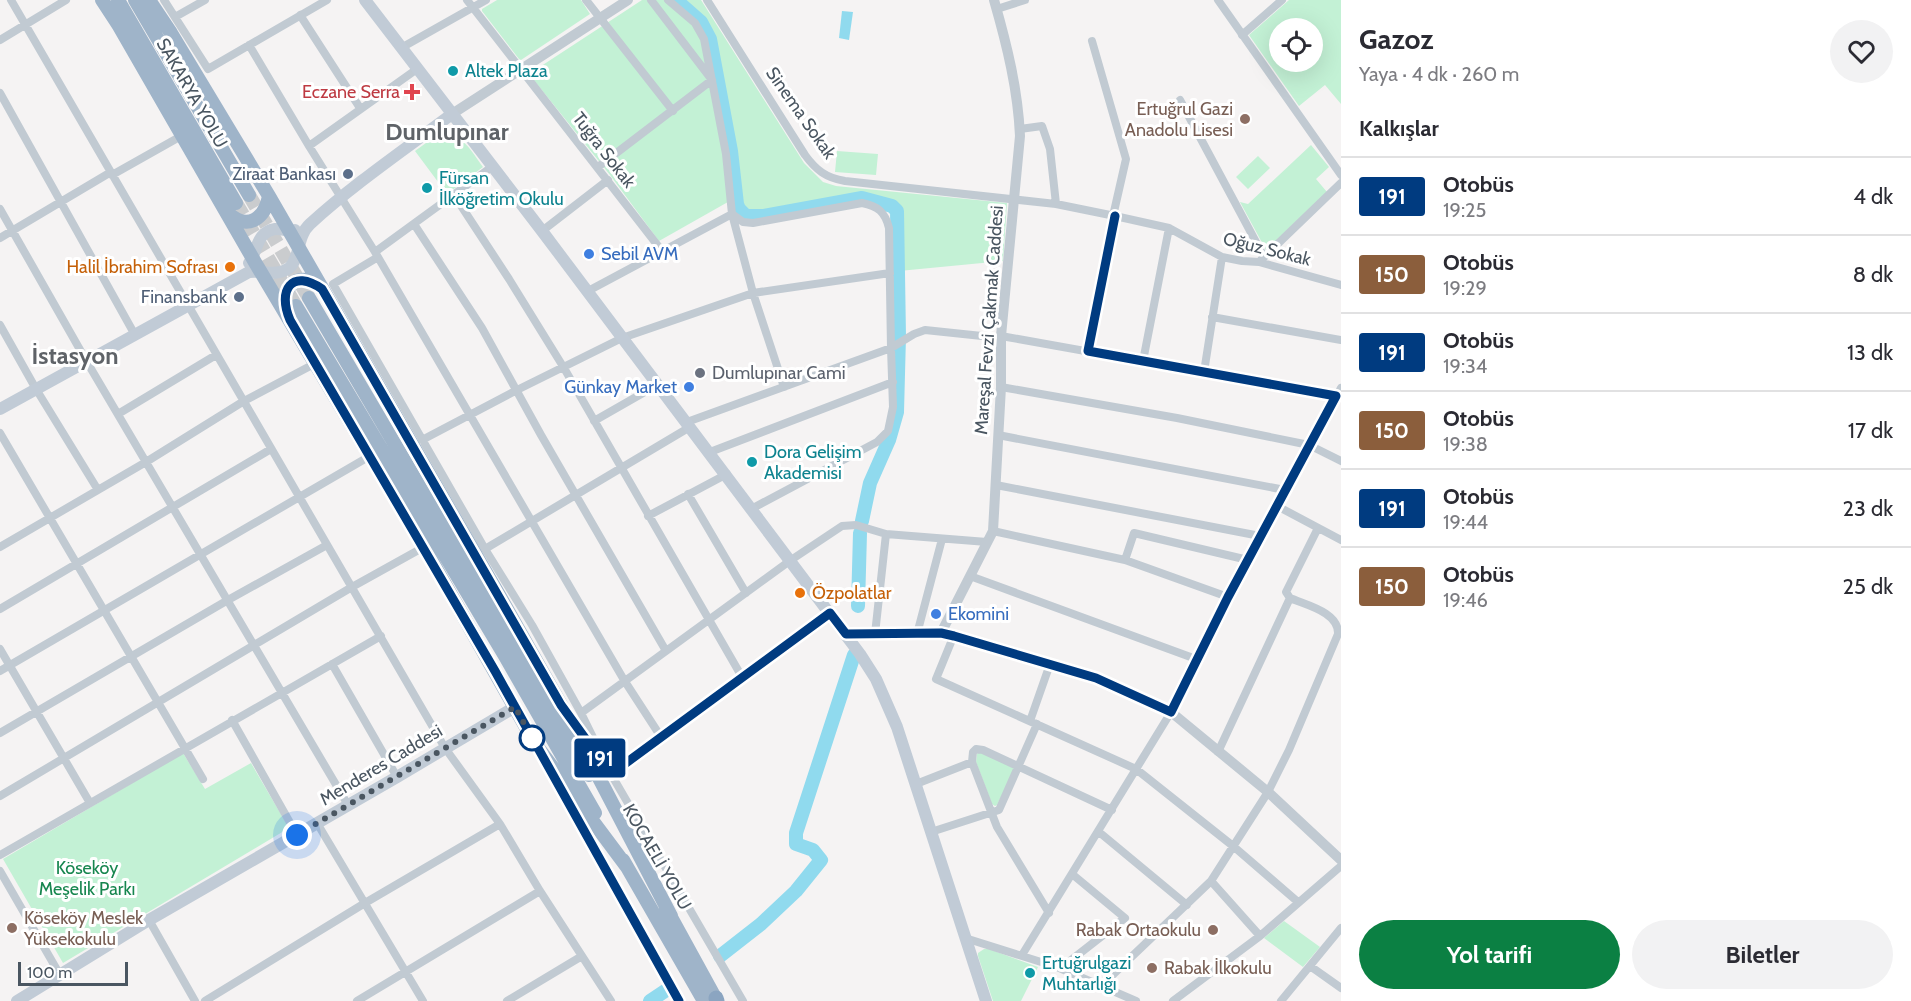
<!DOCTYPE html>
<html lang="tr">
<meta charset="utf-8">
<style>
body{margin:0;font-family:Cabin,sans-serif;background:#f2f2f3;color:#2b2b33;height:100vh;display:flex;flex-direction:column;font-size:22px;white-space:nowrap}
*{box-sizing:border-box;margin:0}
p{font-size:20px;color:#7c7c81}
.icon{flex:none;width:33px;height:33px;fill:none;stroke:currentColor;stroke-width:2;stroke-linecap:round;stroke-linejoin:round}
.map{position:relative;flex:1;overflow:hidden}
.side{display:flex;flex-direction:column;background:#fff;width:570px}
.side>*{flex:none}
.badge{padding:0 12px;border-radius:4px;font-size:21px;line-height:39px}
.controls{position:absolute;left:1269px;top:18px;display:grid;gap:12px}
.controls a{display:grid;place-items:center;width:54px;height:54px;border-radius:50%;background:#fff;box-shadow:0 6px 24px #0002;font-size:30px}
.scale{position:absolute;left:18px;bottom:15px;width:110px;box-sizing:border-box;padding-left:6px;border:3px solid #4a5661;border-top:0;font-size:16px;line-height:21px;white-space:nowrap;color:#4a5661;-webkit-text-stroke:4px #fff;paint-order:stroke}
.you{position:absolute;width:30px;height:30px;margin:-15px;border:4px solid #fff;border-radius:50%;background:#1a73e8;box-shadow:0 0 0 9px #1a73e833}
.map>.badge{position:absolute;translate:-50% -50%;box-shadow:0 0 0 3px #fff}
h2{padding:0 18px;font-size:22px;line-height:54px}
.round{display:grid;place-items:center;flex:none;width:63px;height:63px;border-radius:32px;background:#f2f2f3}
.headline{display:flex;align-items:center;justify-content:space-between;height:102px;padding:0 18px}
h1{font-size:28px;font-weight:800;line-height:45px}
.cta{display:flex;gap:12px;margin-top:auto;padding:12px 18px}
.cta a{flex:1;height:69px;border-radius:36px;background:#0b8043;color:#fff;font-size:24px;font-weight:800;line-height:69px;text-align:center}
.cta a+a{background:#f2f2f3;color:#2b2b33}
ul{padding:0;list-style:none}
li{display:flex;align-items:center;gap:18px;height:78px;padding:0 18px;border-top:2px solid #e1e1e2}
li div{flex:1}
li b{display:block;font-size:22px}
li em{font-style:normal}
li .badge{min-width:66px;font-weight:700;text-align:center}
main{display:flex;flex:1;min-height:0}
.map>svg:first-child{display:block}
.green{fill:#c3f1d5;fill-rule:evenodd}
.water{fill:#90daee}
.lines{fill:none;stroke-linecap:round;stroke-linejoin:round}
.river{stroke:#90daee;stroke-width:14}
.trunk-tunnel{stroke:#caccce;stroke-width:14;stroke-dasharray:14 7;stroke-linecap:butt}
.minor{stroke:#c1cad2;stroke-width:8}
.tertiary{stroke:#c1cad2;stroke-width:10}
.secondary{stroke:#c1cbd6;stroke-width:12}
.trunk{stroke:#9fb4c9;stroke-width:14}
.motorway{stroke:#8ba5c1;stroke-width:15}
.line-casing{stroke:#fff;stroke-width:14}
.line{stroke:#003b80;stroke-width:9}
.walk{stroke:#4a5661;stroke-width:6;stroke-dasharray:0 10.8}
.culture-dot{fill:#0f9aa8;stroke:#fff;stroke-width:2}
.health-dot{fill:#e0444e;stroke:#fff;stroke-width:2}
.education-dot{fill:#8d6e63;stroke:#fff;stroke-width:2}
.service-dot{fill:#5c6f8a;stroke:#fff;stroke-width:2}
.shop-dot{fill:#3f7fe0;stroke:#fff;stroke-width:2}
.food-dot{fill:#e8710a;stroke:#fff;stroke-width:2}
.worship-dot{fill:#6b7280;stroke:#fff;stroke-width:2}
.stop-dot{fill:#fff;stroke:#003b80;stroke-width:3}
.labels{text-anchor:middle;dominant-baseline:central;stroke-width:6;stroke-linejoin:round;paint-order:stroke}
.culture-label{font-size:18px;fill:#0d838f;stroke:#fff;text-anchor:start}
.health-label{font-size:18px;fill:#be3a42;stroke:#fff;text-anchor:end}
.street-label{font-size:18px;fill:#4a5661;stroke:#fff}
.education-label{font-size:18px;fill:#785e54;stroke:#fff;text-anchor:end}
.service-label{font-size:18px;fill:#4e5e75;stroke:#fff;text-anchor:end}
.shop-label{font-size:18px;fill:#366cbe;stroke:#fff;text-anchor:start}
.food-label{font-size:18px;fill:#c56008;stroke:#fff;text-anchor:end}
.worship-label{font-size:18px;fill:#5b616d;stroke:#fff;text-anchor:start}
.park-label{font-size:18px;fill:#17864f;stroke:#fff}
.district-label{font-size:24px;font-weight:bold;fill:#5f6368;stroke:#fff}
</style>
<main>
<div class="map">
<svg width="1341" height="1001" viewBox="0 0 1341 1001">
<rect width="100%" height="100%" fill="#f5f3f3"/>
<!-- green -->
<path class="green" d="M497,0H581L590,14L521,60L519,59L482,11V9Z
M642,0H701L804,163L823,182L836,186L1007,203L1003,261L899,271L897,211C888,199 867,197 854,198L764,216C745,217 741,216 735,198L659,241L610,175L529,74Z
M1289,0H1341V104L1325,85L1299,106L1249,35ZM1280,28H1312V62H1280Z
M441,132C464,136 470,149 483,167L447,194L415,151Z
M1311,145L1329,167L1316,179L1327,192L1266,250L1240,202L1248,204Z
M837,151L878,154L876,175L835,172Z
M1258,156L1270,168L1248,189L1236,177Z
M980,752L1015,768L997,805L995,806L992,804L976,762L977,754Z
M183,753L205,789L251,763L289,828L63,963L3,859Z
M1284,921L1320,947L1303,967L1264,938Z
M984,949H989L1038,967L1021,1001H993L978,956V953Z"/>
<!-- water -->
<path class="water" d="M842,11L853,12L849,40L839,38Z"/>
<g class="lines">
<!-- river -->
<path class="river" d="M676,0L701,22L710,39L731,151L737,204L739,209L746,216H764L862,198L892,206L897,211L899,336L897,412L889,440L870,483L862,521
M858,606L860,533
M720,956L761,924L796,891L821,860L813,850L796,844V833L854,655
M650,1001L665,991"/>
<!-- trunk-tunnel -->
<path class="trunk-tunnel" d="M249,195L309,298
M236,203L296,306"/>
<!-- minor -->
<path class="minor" d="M11,0L445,748L500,824L540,891L611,1001
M164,0L208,69L327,0
M467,0L662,251
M586,0L673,111
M668,0L695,23L704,39L726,154L732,214L753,293L784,387
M707,0L805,155C816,170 826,178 845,181L1056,204L1115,216L1169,228L1222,257L1242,261L1259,262L1341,285
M1218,0L1341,175
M997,9L1025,0
M300,15L360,108
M175,17L205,0
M1242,35L1282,0
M0,40L66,0
M1092,41L1126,159L1113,216
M249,45L309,146L375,252L624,680L661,737
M401,48L486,0
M0,93L135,335
M1180,100L1264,257
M1020,129L1042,126L1050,149L1056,204
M309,146L417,69
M598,167L712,80L651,0
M112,175L183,135
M454,195L509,279L564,368L742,677
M0,209L87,362L348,805
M732,214L743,222L753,223L862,203C878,206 885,212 889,228L891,348L893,407L888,431L877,442L753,508
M414,224L482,328L541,435L666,651
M542,231L608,180
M0,238L111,172
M375,252L493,166
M378,257L333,284L485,549L532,625L581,713L611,774L743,1001
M1261,260L1341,183
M588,291L732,214
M1212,317L1341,340
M0,325L36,389L98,490
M1001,336L1336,396
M1088,350L1115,216
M1143,361L1169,228
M1204,372L1222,257
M1001,387L1177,418L1309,445L1341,461
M118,414L216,355
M594,421L657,385
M687,422L891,348L914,334L925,330L1001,338
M0,433L203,779
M998,435L1285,490
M422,440L517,390L622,338L753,293L890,273
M710,452L893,382
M996,485L1260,536
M688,494L746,593
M1277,506L1341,540
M648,516L727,474
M993,531L1125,560L1228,597
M0,547L146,462L244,401L316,363
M485,549L690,427
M1125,560L1134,533L1248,560
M970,576L1196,659
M0,609L271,449
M875,634L886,534
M917,634L942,539
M954,635L936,679L1136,769L1233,846L1298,902
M0,649L90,803
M332,664L397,777
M0,671L370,456
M581,713L791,560L842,526L856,525L886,534L987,542
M232,720L297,835
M1030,721L1050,664
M0,733L228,600L327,545
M1218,752L1290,598
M609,771L611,774L830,613
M916,784L972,762
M0,796L352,587L424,547
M317,823L423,1001
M931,832L999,810L1037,724
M1099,832L1187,905
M0,855L381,636
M0,871L60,975
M1211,881L1260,936
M1049,913L997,827L972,762L973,752L976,749L983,750L1112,810
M149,920L195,1001
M965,938L1057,967L1136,1001
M1022,955L1171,712L1228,597L1341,388
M1310,966L1341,988
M1061,968L1125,918L1072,874
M1102,985L1211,881L1268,792L1289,750L1338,634C1339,612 1306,605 1290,598L1286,592L1318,528
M205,1001L365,903L500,824
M357,1001L540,891
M507,1001L582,956
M1173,1001L1260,936L1341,866
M1281,1001L1341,928"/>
<!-- tertiary -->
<path class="tertiary" d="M452,114L628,0
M941,633L993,531L1001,387V336L1020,136C1018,90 1007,45 994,0
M846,634L941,633L954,635L1096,678L1171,712L1268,792L1341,860
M553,777L619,891L679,1001"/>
<!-- secondary -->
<path class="secondary" d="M365,0L542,231L860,654L876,679L897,727L986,1001
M249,263C258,251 256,232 275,229C283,228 288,233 295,230
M0,409L249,272C262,270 277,277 289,268C301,258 296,237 310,224C354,184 404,150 452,114
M17,1001L149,920L397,777L515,707"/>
<!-- trunk -->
<path class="trunk" d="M102,0L119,26L256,264L424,547L536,745L627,867
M118,0L236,203
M135,0L249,195
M149,0L171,33L269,196L499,595L561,705L671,916
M229,214C248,231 265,218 269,196
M309,298L589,775
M296,306L505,656L595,813
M286,311C282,299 286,281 302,280C309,279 315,284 321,288
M623,860L704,1001
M666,908L717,1001"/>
<!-- motorway -->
<path class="motorway" d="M716,998L717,1001"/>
</g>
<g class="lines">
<!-- line casing -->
<g class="line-casing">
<path id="line" d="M679,1001L495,671L290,320C277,290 292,268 322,289L561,705L611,774L830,613L846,634L941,633L954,636L1096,678L1171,712L1228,597L1336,396L1088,351L1115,216"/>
</g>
<!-- line -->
<use href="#line" class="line"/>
<!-- walk -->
<path class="walk" d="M297,835L515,707L532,738"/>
</g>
<!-- markers -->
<g class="culture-dot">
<circle cx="453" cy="71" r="6"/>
<circle cx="427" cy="188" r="6"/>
<circle cx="752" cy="462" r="6"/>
<circle cx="1030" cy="973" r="6"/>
</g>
<path class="health-dot" d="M409 83h6v6h6v6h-6v6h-6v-6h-6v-6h6z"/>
<g class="education-dot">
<circle cx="1245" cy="119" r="6"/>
<circle cx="12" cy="928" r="6"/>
<circle cx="1213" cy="930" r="6"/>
<circle cx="1152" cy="968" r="6"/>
</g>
<g class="service-dot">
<circle cx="348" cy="174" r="6"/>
<circle cx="239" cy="297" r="6"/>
</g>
<g class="shop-dot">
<circle cx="589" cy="254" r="6"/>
<circle cx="689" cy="387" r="6"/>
<circle cx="936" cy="614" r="6"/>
</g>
<g class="food-dot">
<circle cx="230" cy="267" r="6"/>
<circle cx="800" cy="593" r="6"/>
</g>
<circle class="worship-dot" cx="700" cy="373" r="6"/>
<circle class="stop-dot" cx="532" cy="738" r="12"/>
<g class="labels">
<!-- culture labels -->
<g class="culture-label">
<text x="465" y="71">Altek Plaza</text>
<text x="439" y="178">Fürsan<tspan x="439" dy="21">İlköğretim Okulu</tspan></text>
<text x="764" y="452">Dora Gelişim<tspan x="764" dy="21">Akademisi</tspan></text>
<text x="1042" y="963">Ertuğrulgazi<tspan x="1042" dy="21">Muhtarlığı</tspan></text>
</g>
<!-- health labels -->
<g class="health-label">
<text x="400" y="92">Eczane Serra</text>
</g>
<!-- street labels -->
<g class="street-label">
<text transform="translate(192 93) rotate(60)">SAKARYA YOLU</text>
<text transform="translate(801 113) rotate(55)">Sinema Sokak</text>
<text transform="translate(604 150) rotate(52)">Tuğra Sokak</text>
<text transform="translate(1267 249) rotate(14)">Oğuz Sokak</text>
<text transform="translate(989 320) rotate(-86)">Mareşal Fevzi Çakmak Caddesi</text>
<text transform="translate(381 765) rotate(-31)">Menderes Caddesi</text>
<text transform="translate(657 857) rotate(60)">KOCAELİ YOLU</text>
</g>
<!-- education labels -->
<g class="education-label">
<text x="1233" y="109">Ertuğrul Gazi<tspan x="1233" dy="21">Anadolu Lisesi</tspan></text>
<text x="24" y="918" text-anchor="start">Köseköy Meslek<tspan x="24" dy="21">Yüksekokulu</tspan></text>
<text x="1201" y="930">Rabak Ortaokulu</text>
<text x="1164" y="968" text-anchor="start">Rabak İlkokulu</text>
</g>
<!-- service labels -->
<g class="service-label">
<text x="336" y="174">Ziraat Bankası</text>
<text x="227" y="297">Finansbank</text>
</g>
<!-- shop labels -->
<g class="shop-label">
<text x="601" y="254">Sebil AVM</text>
<text x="677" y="387" text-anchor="end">Günkay Market</text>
<text x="948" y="614">Ekomini</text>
</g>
<!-- food labels -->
<g class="food-label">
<text x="218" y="267">Halil İbrahim Sofrası</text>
<text x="812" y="593" text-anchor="start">Özpolatlar</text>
</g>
<!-- worship labels -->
<g class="worship-label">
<text x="712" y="373">Dumlupınar Cami</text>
</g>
<!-- park labels -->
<g class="park-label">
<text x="87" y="868">Köseköy<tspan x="87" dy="21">Meşelik Parkı</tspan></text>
</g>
<!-- district labels -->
<g class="district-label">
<text x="447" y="131">Dumlupınar</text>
<text x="75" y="355">İstasyon</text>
</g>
</g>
</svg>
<div class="controls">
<a><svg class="icon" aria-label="locate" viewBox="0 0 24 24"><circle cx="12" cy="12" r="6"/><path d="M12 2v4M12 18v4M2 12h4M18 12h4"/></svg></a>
</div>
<div class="scale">100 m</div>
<div class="you" style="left:297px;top:835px"></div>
<b class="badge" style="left:600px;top:758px;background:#003b80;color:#fff">191</b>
</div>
<section class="side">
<div class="headline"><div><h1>Gazoz</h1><p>Yaya · 4 dk · 260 m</p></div><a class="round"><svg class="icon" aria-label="heart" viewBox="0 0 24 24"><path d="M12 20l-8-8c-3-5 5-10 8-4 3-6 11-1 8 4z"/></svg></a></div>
<h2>Kalkışlar</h2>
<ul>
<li><span class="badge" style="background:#003b80;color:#fff">191</span><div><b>Otobüs</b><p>19:25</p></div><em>4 dk</em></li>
<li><span class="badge" style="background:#8b5e3c;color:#fff">150</span><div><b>Otobüs</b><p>19:29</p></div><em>8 dk</em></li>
<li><span class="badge" style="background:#003b80;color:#fff">191</span><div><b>Otobüs</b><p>19:34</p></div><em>13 dk</em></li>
<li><span class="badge" style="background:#8b5e3c;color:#fff">150</span><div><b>Otobüs</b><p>19:38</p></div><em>17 dk</em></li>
<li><span class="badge" style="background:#003b80;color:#fff">191</span><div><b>Otobüs</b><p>19:44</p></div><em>23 dk</em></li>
<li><span class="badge" style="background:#8b5e3c;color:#fff">150</span><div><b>Otobüs</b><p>19:46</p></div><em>25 dk</em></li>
</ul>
<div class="cta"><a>Yol tarifi</a><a>Biletler</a></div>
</section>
</main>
